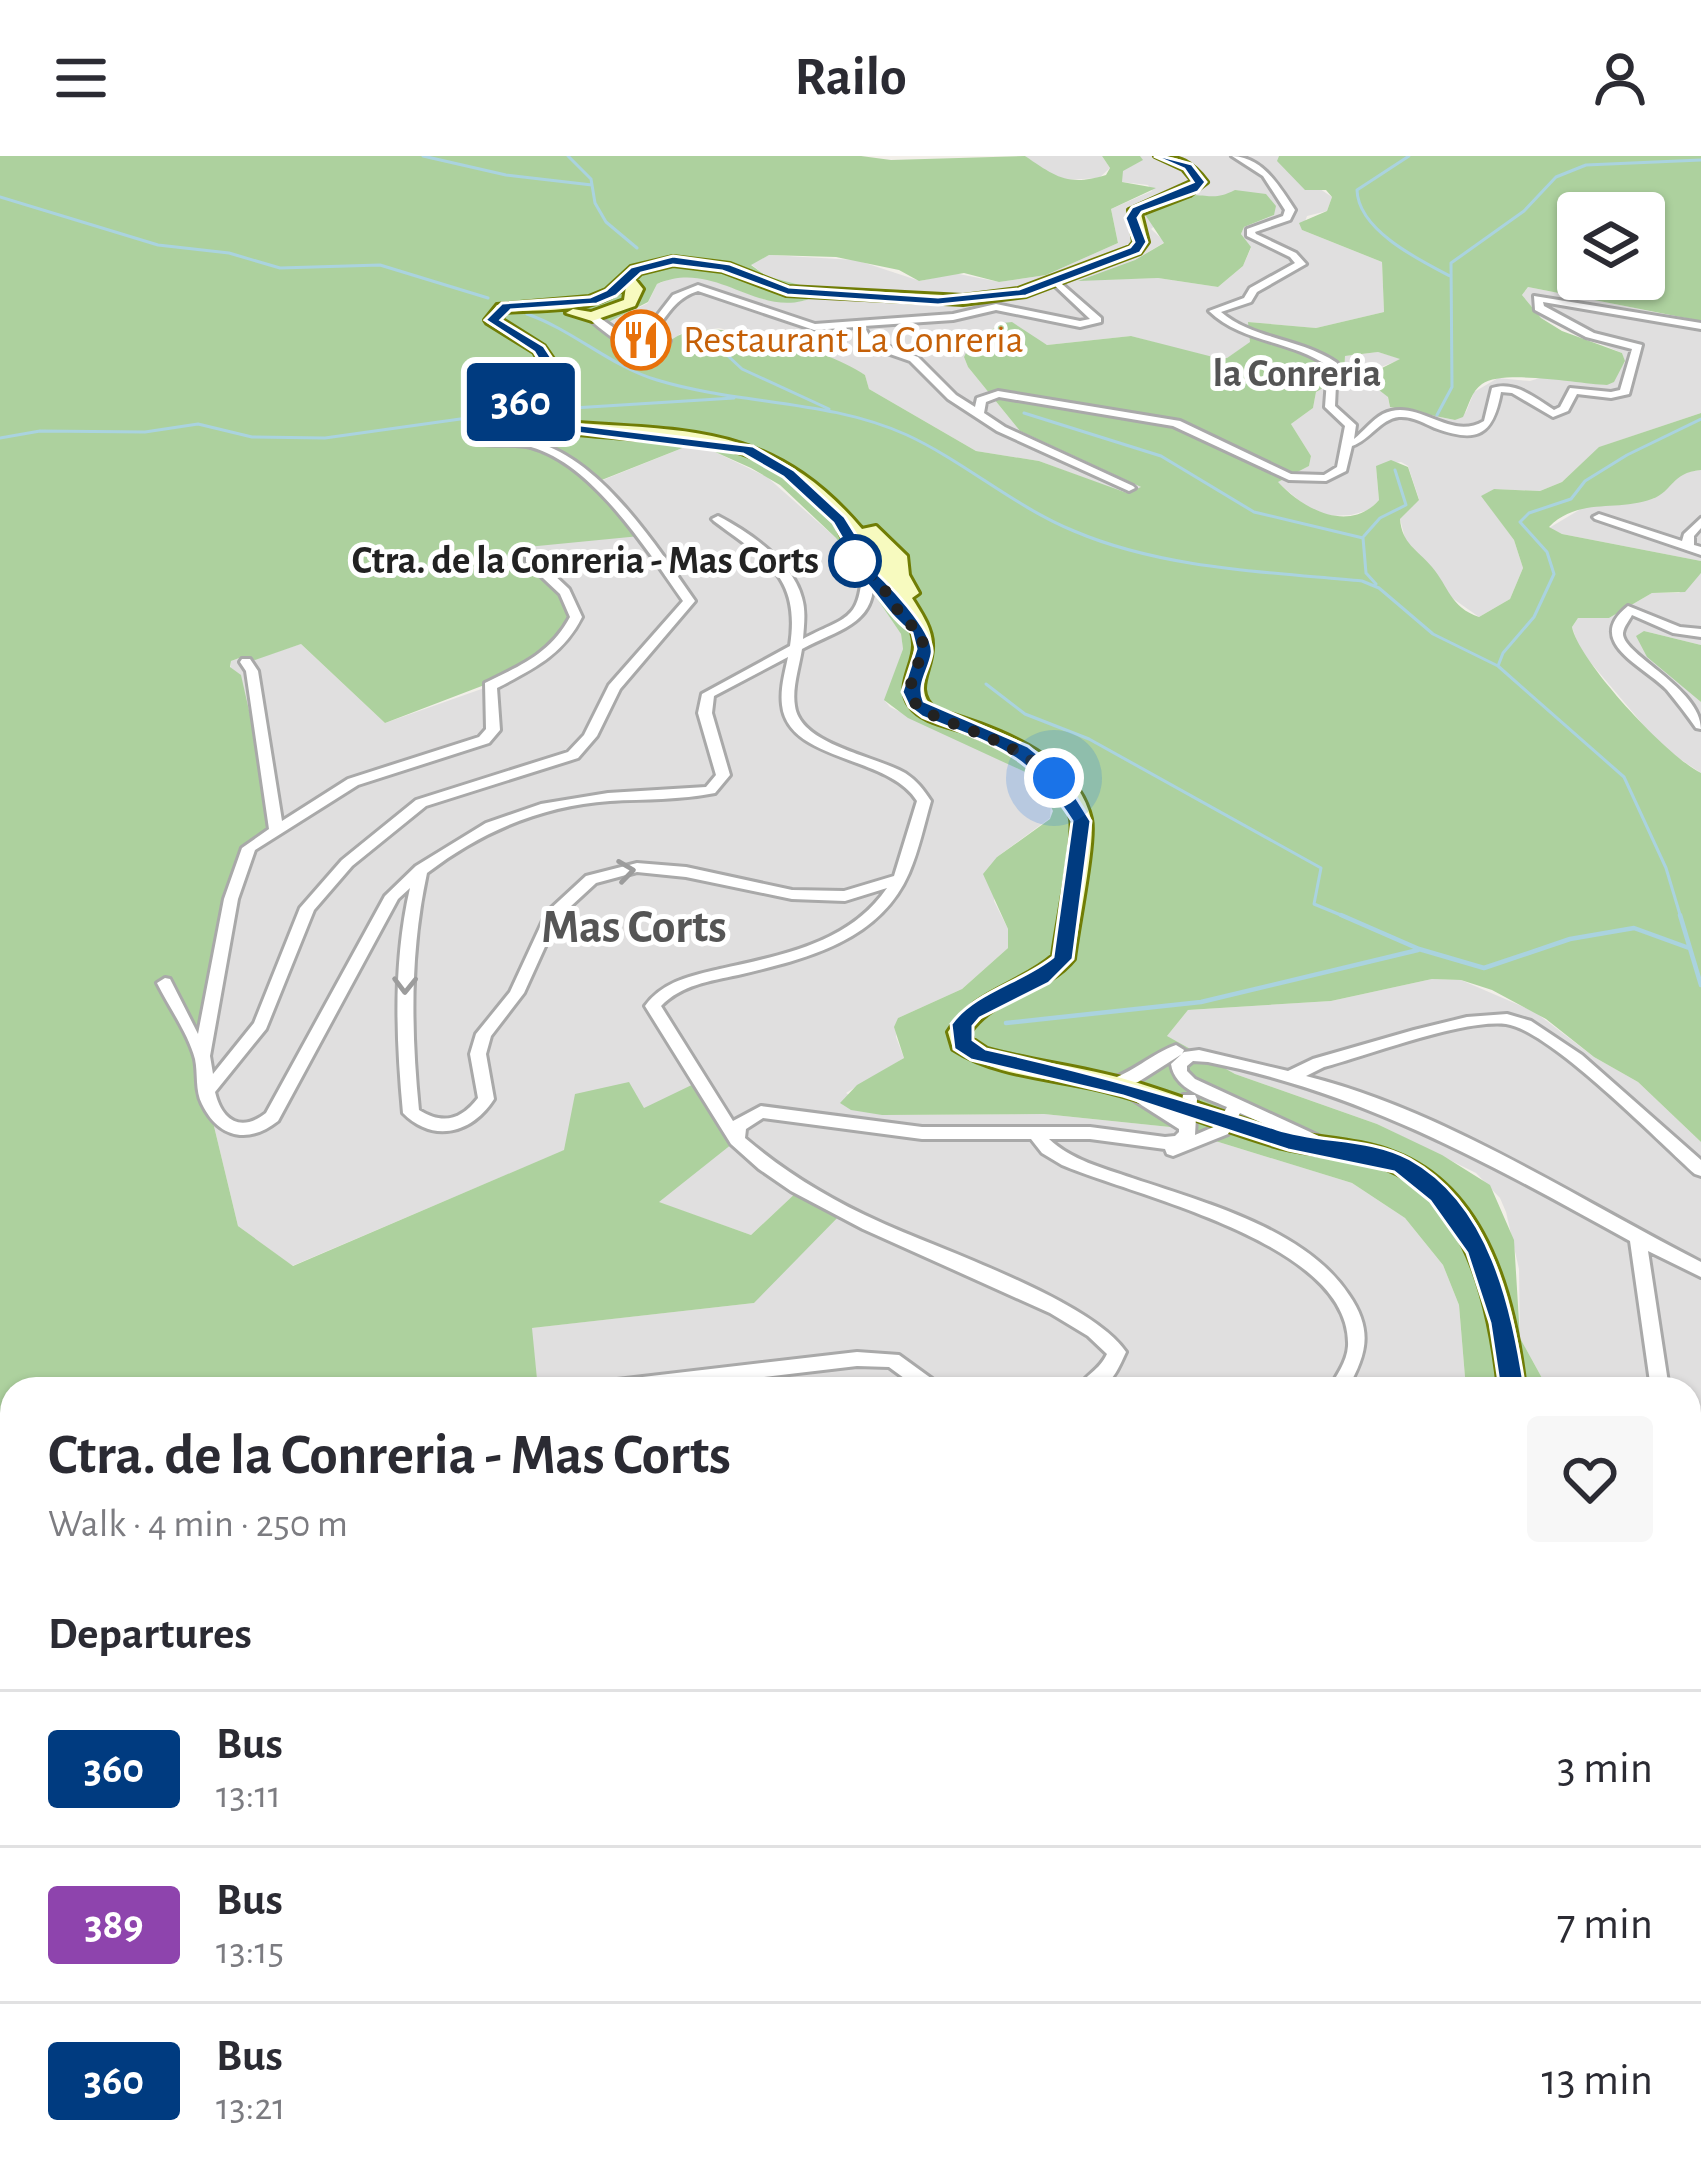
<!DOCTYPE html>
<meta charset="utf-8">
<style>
body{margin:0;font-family:"Alegreya Sans",sans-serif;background:#f7f7f7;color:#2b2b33;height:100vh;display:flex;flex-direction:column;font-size:45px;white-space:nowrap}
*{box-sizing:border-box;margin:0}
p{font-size:39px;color:#7c7c81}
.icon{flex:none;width:66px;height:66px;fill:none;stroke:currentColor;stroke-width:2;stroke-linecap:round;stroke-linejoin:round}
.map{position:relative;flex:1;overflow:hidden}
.sheet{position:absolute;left:0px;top:1221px;width:1701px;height:807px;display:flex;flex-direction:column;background:#fff;border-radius:36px 36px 0 0;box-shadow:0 3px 9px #0004}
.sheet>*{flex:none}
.badge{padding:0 24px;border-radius:9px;font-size:42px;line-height:78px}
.fabs{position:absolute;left:1557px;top:36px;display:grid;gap:24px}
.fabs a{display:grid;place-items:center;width:108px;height:108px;border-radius:12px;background:#fff;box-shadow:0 3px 9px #0004;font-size:60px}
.you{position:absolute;width:60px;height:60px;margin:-30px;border:9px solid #fff;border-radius:50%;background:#1a73e8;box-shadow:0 0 0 18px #1a73e833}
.map>.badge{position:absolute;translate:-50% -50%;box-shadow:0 0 0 6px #fff}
h2{padding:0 48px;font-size:45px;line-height:108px}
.round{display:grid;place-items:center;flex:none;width:126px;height:126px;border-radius:12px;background:#f7f7f7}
.overview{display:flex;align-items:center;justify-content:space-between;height:204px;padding:0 48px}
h1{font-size:57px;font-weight:700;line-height:90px}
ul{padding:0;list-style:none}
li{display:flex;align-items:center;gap:36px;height:156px;padding:0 48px;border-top:3px solid #e1e1e2}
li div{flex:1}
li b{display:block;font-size:45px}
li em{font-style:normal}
li .badge{min-width:132px;font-weight:700;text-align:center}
header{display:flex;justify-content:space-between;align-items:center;height:156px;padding:0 48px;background:#fff;font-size:54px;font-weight:700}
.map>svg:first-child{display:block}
.residential{fill:#e0dfdf;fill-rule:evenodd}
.forest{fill:#add19e;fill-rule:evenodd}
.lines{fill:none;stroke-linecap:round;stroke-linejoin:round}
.stream-far2{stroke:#aad3df;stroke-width:3}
.stream-far1{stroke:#aad3df;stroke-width:4.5}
.stream{stroke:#aad3df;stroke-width:6}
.street-casing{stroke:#a9a9a9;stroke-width:6}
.secondary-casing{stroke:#707d05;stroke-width:6}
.street{fill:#fff;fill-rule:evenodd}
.secondary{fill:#f7fabf;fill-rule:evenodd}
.oneway{stroke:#9c9c9c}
.line{fill:#003b80;stroke:#fff;stroke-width:3}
.walk{stroke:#222;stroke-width:12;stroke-dasharray:0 21.6}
.stop-dot{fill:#fff;stroke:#003b80;stroke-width:6}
.labels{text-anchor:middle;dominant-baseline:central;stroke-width:10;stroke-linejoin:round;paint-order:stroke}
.far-food-label{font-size:39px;fill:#c56008;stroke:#fff;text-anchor:start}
.far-neighbourhood-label{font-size:39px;font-weight:bold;fill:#555;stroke:#fff}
.far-stop-label{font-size:39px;font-weight:bold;fill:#222;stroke:#fff;text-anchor:end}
.neighbourhood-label{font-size:48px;font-weight:bold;fill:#555;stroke:#fff}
</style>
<header><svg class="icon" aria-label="menu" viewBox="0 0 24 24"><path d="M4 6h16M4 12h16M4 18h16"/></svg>Railo<svg class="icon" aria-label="person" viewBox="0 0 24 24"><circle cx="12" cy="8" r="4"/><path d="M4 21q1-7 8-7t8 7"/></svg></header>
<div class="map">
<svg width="1701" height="2026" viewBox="0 0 1701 2026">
<rect width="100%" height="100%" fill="#f2efe9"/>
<!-- residential -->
<path class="residential" d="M1025,0H1102L1110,12L1099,22L1065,24L1049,20Z
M1140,0H1279L1278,5L1332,41L1327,55L1307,60L1302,74L1382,106L1384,156L1316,172L1249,166L1251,186L1227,202L1207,201L1131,180L1047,189L1002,167L971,187L964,201L968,211L1020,275L1128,321L1142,332L1137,336L1116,334L1039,305L976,295L869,233L865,219L822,197L719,172L680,178L650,200L628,197L599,171L648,147L657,128L681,119L717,123L766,144L804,145L815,133L766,120L751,108L769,99L856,104L920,125L954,117L999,126L1046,119L1118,87L1111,53L1152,35L1148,29L1122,26V15L1142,4ZM1192,39L1274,59L1244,71L1241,78L1251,92L1243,110L1218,131L1158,122L1083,124L1135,104L1165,86L1151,73Z
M1528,131L1701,165V257L1600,291L1562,326L1540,335L1494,333L1482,340L1514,384L1523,412L1510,443L1479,461L1445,437L1406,386L1400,363L1419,343L1408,310L1401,306L1376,310L1379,344L1369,354L1351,359L1328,360L1308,352L1277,326L1309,310L1311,300L1291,268L1313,252L1316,236L1343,220L1345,200L1378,196L1402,203L1381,211L1390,251L1455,264L1466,256L1474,236L1498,222L1530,225L1546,220L1607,229L1625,206L1622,197L1541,162L1522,139Z
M685,291L713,295L767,321L836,382L901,478L903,493L885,545L890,551L1025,616L1051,647L1050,662L997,701L994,745L1008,773V792L962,833L898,862L896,881L904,902L846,937L882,959L1044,958L1170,971L1352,1027L1405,1062L1443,1109L1459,1149L1466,1233H538L531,1172L754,1147L800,1033L751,1079L657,1046L565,994L292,1110L238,1070L206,937L231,505L242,501L255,503L301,488L385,567L490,530L565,436L516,391L639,379L588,330Z
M1701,314V405L1562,378L1549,372L1584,351L1653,343L1680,317Z
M1701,417V489L1644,475L1701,546V617L1662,591L1580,494L1572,471L1578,462H1609L1652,437H1679Z
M1432,823L1461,824L1535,856L1594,901L1638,926L1701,986V1680L1689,1653V1233H1548L1520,1182L1519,1113L1506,1056L1500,1042L1476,1017L1377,968L1235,918L1166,881L1188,854L1331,845Z
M538,2016H909L907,2026H541Z
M1252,2016H1621L1616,2026H1248Z"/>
<!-- forest -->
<path class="forest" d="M0,0H861L891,4L1025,0C1055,20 1067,31 1106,19L1110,12L1102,0H1140L1143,4L1123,15L1122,26L1156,32L1111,53L1118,87L1046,119L999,126L964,117L919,125L899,114L836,101L769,99L751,109L766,120L815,133L818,139C761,169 718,101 657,128L648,146L599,171L628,197L650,200C660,193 671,182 682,178C726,162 827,194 865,219L869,233L976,295L1039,305L1127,337L1141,331L1020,275L968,211L964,201L971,186L1003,167L1012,166L1047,189L1131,180L1217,202H1227L1250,186L1248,166L1316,172L1384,156L1382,106L1302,74L1299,67L1327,55L1332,41L1326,34H1305L1277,5L1279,0H1701V165L1528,131L1522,139L1541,162L1562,175L1622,197L1625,205L1614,226L1607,229C1580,228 1504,213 1482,228C1471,236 1469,249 1463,261L1455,264L1390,251L1388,241L1370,227V218L1400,203L1378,196L1345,200L1344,220L1316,236L1313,252L1291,268L1311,300L1309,310L1278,326C1303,353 1349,378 1379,344L1376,310L1391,304L1408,311L1419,344L1400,363C1402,388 1417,393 1432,411C1449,431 1450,451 1479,461L1510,443L1523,412L1514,384L1481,340L1494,333L1540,335L1562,326L1599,291L1701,257V314C1670,317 1674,335 1652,343C1617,356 1578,341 1549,371L1562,378L1701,405V417L1685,436L1652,437L1609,462H1578L1572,471C1579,506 1668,601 1701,617V986L1638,926L1594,901L1546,863L1492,834L1461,824L1432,823L1331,845L1188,854L1167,880L1235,918L1377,968L1442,999L1490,1029L1514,1084L1520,1182L1548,1233H1466L1459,1149L1443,1109L1405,1062L1352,1027L1170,971L1044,958L882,959L851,954L840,947L857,929L904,902L894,871L898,862L962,833L1008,792V773L983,718L997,701L1050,663L1053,655L1041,630L1025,616L908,562L884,544L903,493L901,478L836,382L780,329L751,312L713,295L685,291L589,329L640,380L517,392L565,436L576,461C565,486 553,499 529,512L385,567L301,488L255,504L242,501L231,505L230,511L241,519L276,674L249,692L211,835L206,937L238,1070L293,1110L564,994L575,938L629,926L644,952L700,925L737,984L659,1046L751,1079L800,1033L844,1055L754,1147L532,1172L538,1233H12V2016H538L541,2026H0ZM1578,57H1644V123H1578Z
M1235,34L1266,38L1276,50L1274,59L1244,71L1241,78L1251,91L1243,110L1218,131L1158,122L1078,125L1135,104L1164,87L1144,57C1160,48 1176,39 1194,39C1213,40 1217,43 1235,34Z
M1644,475L1701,489V546L1647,501L1636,480Z
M1689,1653L1701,1680V2026H1616L1621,2016H1689Z
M909,2016H1252L1248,2026H907Z"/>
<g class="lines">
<!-- stream-far2 -->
<path class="stream-far2" d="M423,0L506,19L592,29
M568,0L591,23L595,47L606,66L637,92
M1409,0L1357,34C1358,74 1419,104 1450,120
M0,41L158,89L229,97L280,112L380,109L488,142
M527,158C573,174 610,210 657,224C739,249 828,243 907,279C965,306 1015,351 1074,375C1163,413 1267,416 1362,425L1379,432L1433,478L1498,510L1624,621L1666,712L1681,762
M699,173L742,213L829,253
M541,254L734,242
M1024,257L1161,300L1254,356L1363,382L1366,417L1376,428
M1437,259L1452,231L1451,107L1524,55L1556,21L1586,9L1701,4
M0,282L40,275L145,276L198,268L252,281L325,282L503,257
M1364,380L1380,362L1406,349L1395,314
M1498,510L1503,497L1534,461L1554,418L1547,396L1520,366L1529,357L1571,343L1585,325L1627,299L1701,263
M986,528L1025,558L1089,583L1321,712L1314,748L1348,762"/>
<!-- stream-far1 -->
<path class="stream-far1" d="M1341,759L1419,793L1484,812L1570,783L1634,772L1689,792
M1680,759L1701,829
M1006,867L1201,846L1418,794"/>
<!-- stream -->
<path class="stream" d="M0,1905H12
M238,2016L244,2026"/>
<!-- street casing -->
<g class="street-casing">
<path id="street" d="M1232,0C1263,1 1279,30 1295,54L1290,64L1255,76L1256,78L1296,97L1306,108L1257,136L1251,146L1221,156C1254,184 1301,182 1337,207L1335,250L1356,269L1354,283C1364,275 1372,264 1383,258C1418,241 1449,286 1484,265L1492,232C1515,225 1534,241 1554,254L1560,251L1570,232L1611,236L1620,234L1632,193L1586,181L1535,154L1534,140L1701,167V173L1543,146L1544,150L1594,177L1642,189L1629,238L1611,242L1577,238L1568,255L1553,261L1512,237L1501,236C1493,279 1478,288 1435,272C1424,267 1412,260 1399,261C1380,263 1370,284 1352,290L1346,315L1326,325L1289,324L1173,270L999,241L986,246L984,257L1005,271L1133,330L1135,332L1129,335L997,275L948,243L910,205L864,189L855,171L814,174L698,135C679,141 670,154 659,170L670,185L664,195C631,199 610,181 587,161L596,159L635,187L657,190L660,185L649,170L673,139L698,129L815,168L953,158L996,148L1080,165L1090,163L1052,127V123L1055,122L1101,162V166L1080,171L996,154L953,164L864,170L872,185L918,201L956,239L975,251L977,242L998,235L1180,265L1291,318L1324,319L1337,311L1345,270L1325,251L1328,210C1291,184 1242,187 1209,155L1244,142L1250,132L1295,107L1290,101L1247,80V73L1283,60L1285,54L1263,20Z
M487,283C503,283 519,282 535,286C602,304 657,391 695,445L620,533L597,580L578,602L426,650L352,710L314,754L266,873L215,936C222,966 242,976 266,957L385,740L416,710L486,667L541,648L608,637L706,631L716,619L698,557L702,538L790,490C801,419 764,403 714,365L712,363L718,360C749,376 793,406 802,442C806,455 804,469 803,483C844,461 860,466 862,415L872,412C881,467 842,472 802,493C799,512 792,532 795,550C800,589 876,600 905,617C917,625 923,633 931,645C924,669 919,694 909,717C879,786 805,803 738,819C710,825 681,829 661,850L733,965L761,950L922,971H1090L1165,981L1175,980L1179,976V973L1132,943L1130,939L1132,935L1138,933L1180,958L1183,939H1195L1197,943L1195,979L1216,970L1227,951C1205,941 1175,934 1171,908L1184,896L1199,894L1288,915L1313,903L1414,874L1467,861L1507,858L1531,865L1582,899L1701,1004V1020L1695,1018C1658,985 1550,874 1506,868C1463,863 1369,899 1324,911L1306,920C1443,954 1576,1042 1701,1106V1121L1648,1095L1669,1233H1651L1630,1085C1492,1009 1364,937 1208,906L1193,905L1187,910V915L1195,923L1323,982L1325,986L1323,990L1317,992L1240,957L1228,978L1173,1000L1167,998L1165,993L1090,983H1049C1071,1004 1103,1012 1132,1022C1203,1046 1306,1073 1349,1139C1373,1174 1367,1198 1347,1233H1329C1336,1220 1347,1206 1348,1190C1352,1087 1137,1041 1062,1009L1042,997L1031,983H922L763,962L746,973L745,982C786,1017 831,1044 880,1066C941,1094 1091,1144 1126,1196C1113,1224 1110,1233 1077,1233C1086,1218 1099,1215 1107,1198L1088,1180L1050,1157L863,1073L791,1035L759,1013L731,988L645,850C663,825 691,820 720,813C781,799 849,788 887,732L845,745L792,743L686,721L637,716L596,727L558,762L524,837L491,880L486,898L494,943C472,977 434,988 403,957C396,882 393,806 410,732L398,743L278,965C249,988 219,983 202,948C195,935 198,917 195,903C188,877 169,851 157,827L165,822L170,823L198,878L224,743L242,692L269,673L246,515L240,506L242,503H250L258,515L282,665L348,623L479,581L486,573L485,527C520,510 551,497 570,461L560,438L526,406V400H534L569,433L582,461C563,499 533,513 497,532L500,574L489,587L358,629L255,694L238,743L210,900L213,918L254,867L300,752L342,704L416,644L568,596L584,579L609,529L683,445C647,394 593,308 531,291C516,287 498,290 483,288L482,286ZM788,501C785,516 780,533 782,549C788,606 889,599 917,645L894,720L844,735L792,734L686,711L637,707L586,720L547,756L510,836L476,878L470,898L478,942C461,964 443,969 419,954C411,874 410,796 427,717C482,675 541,650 610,645C645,643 680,644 715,637L730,619L712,557L714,540Z
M1599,358L1682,385L1684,378L1701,362V372L1694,380V389L1701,391V399L1595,363L1593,361Z
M1628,450L1680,471L1701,473V481L1673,477L1632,459C1629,465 1624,470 1623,477C1621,498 1701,532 1701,573L1696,572C1687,559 1677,546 1667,534C1644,510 1583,486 1628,450Z
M1176,889L1184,894L1182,898L1138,926L1112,935L1106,933L1104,929L1106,925C1133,917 1151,898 1176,889Z
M857,1196L899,1199L939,1228L942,1233H919L889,1211L857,1210L663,1233H591L594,1228L600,1226Z
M1689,1390L1696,1393L1701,1404V1433L1694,1430L1689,1419Z
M578,2016H602L606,2026H582Z
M1416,2016H1441L1437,2026H1412Z"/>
</g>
<!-- secondary casing -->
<g class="secondary-casing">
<path id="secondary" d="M1155,0C1180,0 1192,6 1207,26L1190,39L1141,58L1148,86L1140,97L1026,140L963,148L786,139L722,115L673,109L641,117L635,123L643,133L635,150L592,165L566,157L573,153L591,156L624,144L626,130C596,158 545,153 506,156L501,163L544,190L562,216L551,233L522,257L532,263C668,278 763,256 862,373L876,370L907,400L909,419L919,437L912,442C920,455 932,472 932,488C934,513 911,533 935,553C990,570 1076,597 1091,663C1096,684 1077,775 1074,803C1047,837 995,839 970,876L972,883L987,893C1031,905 1077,910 1121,922C1171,936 1219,956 1269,971C1310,983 1355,981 1395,997C1488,1033 1515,1144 1525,1233H1499C1490,1150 1467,1035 1373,1008C1341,999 1307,999 1275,990C1213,972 1155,946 1092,932C1046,922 993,919 953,893L948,876C973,835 1018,830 1053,800C1056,773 1075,684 1071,663C1062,618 1006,592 968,577C950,570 922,567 910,550C895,530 915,509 914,488C914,471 901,452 892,438H880L851,414L850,398L839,374L841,370C813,341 783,312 744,298C685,276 541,289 505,258C516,239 537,235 546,216L534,196L487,167L485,164L497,149L589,141L606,134L631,111L673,101L730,108L788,131L963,140L1018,133L1130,91L1134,86L1129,54L1193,25L1183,13ZM867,401L882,422L866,409Z
M1689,1721L1701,1727V1784L1689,1778Z"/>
</g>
<!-- street -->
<use href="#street" class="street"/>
<!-- secondary -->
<use href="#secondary" class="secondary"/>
</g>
<!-- one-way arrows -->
<defs><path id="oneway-chevron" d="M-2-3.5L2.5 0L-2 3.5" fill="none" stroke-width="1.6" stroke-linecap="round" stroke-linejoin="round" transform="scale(3)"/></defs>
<g class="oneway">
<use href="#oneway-chevron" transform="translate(626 715) rotate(-8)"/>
<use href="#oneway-chevron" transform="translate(405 829) rotate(91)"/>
</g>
<!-- line -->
<path class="line" d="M1154,0H1161L1192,8L1206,26L1198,36L1142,56L1138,62L1147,86L1140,97L1026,140L938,149L787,139L722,115L673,109L641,117L616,140L597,148L511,154L501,164L544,190L561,216L551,235L521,256L532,263L753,290L794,314L845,361L868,398L866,408C885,422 936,477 932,498C929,515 917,528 924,545L1028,590L1061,617L1091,665L1073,803L1049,827L980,862L973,870V884L986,893C1085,915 1180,942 1277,973C1320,987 1370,981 1410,1003C1491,1048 1512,1151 1525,1233L1512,1244L1500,1233L1490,1167L1467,1097L1430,1045L1394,1016L1288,994L1123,940L971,904L954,893L951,868C974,836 1022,826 1053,801L1072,665C1027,595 995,590 922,561L909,551L902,536L916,493L912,477C887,461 876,432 851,413V398L833,367L783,321L743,298L528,271L505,258C513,238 537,236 546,216L534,196L485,164L502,147L590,141L606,134L631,111L673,100L730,108L789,131L938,141L1019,133L1130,91L1134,86L1125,62L1132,51L1193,26L1184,13Z"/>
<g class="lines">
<!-- walk -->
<path class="walk" d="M855,405L880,427L905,465L920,475C930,501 908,514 911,538C912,547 922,554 930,558C979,579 1011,585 1054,622"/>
</g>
<!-- icons -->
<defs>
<g id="restaurant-ring" transform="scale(3)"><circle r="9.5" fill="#fff" stroke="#e8710a" stroke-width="1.5"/><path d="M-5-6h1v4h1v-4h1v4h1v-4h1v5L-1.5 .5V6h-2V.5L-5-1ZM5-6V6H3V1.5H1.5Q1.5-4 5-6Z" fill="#e8710a"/></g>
</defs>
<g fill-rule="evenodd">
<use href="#restaurant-ring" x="641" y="184"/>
</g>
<!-- markers -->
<circle class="stop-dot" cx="855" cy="405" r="24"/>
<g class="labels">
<!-- far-food labels -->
<g class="far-food-label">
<text x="683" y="184">Restaurant La Conreria</text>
</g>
<!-- far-neighbourhood labels -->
<g class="far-neighbourhood-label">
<text x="1297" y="218">la Conreria</text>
</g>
<!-- far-stop labels -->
<g class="far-stop-label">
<text x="819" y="405">Ctra. de la Conreria - Mas Corts</text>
</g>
<!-- neighbourhood labels -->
<g class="neighbourhood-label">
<text x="634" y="772">Mas Corts</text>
</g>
</g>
</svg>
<div class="fabs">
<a><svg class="icon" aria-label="layers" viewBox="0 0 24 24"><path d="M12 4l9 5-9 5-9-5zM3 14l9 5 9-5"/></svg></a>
</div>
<div class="you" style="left:1054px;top:622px"></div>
<b class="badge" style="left:521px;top:246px;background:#003b80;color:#fff">360</b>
<section class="sheet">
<div class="overview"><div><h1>Ctra. de la Conreria - Mas Corts</h1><p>Walk · 4 min · 250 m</p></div><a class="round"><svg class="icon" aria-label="heart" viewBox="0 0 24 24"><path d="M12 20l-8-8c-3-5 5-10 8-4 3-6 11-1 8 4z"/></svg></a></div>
<h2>Departures</h2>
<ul>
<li><span class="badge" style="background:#003b80;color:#fff">360</span><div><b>Bus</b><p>13:11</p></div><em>3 min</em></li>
<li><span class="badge" style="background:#8e44ad;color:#fff">389</span><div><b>Bus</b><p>13:15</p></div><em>7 min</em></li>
<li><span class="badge" style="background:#003b80;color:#fff">360</span><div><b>Bus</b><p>13:21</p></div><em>13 min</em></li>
</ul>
</section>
</div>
